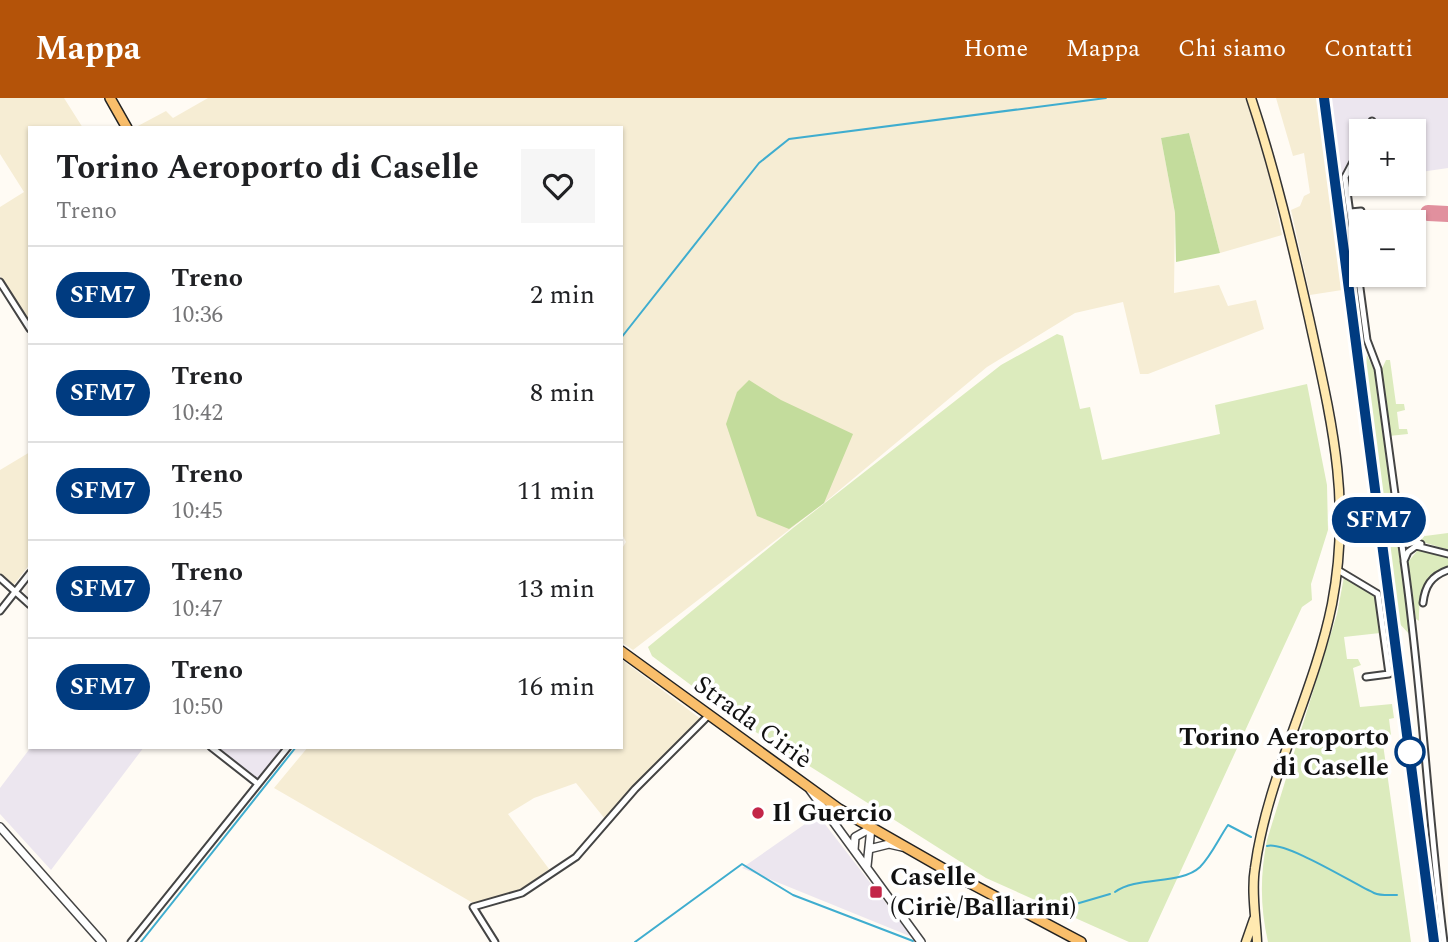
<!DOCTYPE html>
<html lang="it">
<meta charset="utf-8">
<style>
body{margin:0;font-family:Spectral,serif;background:#f6f6f6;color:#202124;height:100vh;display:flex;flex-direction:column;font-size:26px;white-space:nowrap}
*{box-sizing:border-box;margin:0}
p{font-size:23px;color:#757577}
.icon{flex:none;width:38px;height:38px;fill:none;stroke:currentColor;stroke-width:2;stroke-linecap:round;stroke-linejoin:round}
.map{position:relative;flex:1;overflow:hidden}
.side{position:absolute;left:28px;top:28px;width:595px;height:623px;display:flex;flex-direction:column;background:#fff;border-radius:0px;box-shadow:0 2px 5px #0004}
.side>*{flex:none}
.badge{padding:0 14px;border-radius:23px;font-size:24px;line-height:46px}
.tools{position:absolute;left:1349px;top:21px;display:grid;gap:14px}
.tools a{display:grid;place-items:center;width:77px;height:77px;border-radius:0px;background:#fff;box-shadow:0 2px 5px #0004;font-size:35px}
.map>.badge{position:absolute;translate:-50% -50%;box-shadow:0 0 0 4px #fff}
.round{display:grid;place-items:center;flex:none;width:74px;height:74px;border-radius:0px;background:#f6f6f6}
.overview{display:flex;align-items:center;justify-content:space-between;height:119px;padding:0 28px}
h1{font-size:33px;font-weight:700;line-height:52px}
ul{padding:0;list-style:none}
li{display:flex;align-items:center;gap:21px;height:98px;padding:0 28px;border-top:2px solid #e0e0e0}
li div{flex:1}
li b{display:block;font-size:26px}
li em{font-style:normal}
li .badge{min-width:77px;font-weight:700;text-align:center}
header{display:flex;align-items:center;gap:42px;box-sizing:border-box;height:98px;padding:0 35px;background:#b45309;color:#fff}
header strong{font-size:33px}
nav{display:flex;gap:38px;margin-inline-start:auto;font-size:24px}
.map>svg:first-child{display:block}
.industrial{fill:#ece6ef}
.farmland{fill:#f6edd4}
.green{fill:#dcebbd}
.forest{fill:#c3dc9c}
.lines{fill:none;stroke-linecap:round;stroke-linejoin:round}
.stream{stroke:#3fadcf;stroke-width:2}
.taxiway{stroke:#e1909e;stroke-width:16}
.minor-casing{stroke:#444;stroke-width:9}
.tertiary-casing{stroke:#444;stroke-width:10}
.secondary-casing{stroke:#333;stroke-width:11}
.primary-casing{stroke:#222;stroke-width:12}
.minor{stroke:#fff;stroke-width:5}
.tertiary{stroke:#fff;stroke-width:7}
.secondary{stroke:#ffe9b0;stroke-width:8}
.primary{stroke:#f9be6b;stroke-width:9}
.rail{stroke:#c32648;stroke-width:2}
.line-casing{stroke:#fff;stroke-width:16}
.line{stroke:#003b80;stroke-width:10}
.stop-dot{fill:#fff;stroke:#003b80;stroke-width:3.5}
.poi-dot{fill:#c32648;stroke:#fff;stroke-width:2.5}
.labels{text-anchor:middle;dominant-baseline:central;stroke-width:7;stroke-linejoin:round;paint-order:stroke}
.street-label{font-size:26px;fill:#111;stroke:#fff}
.stop-label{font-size:26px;font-weight:bold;fill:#111;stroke:#fff;text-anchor:end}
.poi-label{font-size:26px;font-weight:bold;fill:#111;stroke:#fff;text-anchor:start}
</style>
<header>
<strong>Mappa</strong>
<nav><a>Home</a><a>Mappa</a><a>Chi siamo</a><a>Contatti</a></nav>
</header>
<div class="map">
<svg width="1448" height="844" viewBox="0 0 1448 844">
<rect width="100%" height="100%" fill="#fffbf4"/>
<!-- industrial -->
<path class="industrial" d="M1326,0H1448V70L1414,75V33H1362L1361,82L1337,86Z
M31,649H144L51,772L0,716V690Z
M204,649H286L255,688Z
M818,717L912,839L742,770Z"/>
<!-- farmland -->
<path class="farmland" d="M0,0H64L83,30H30V227L0,178V109L24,94L0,56Z
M208,0H1246L1268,71L1282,137L1220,155L1189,35L1161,40L1175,115L1174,195L1219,187L1228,208L1256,202L1264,231L1148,276H1140L1123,204L1075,215L987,269L824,405L633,552L621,544V452L626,444L621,434V30L136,29L166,13L173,20Z
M1276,0H1317L1342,192L1310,197L1291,112L1300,108L1304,98L1310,95L1304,55L1293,58Z
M30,354V466L12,489L0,475V372Z
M621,561L702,622L605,721L576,685L534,700L508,716L549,771L532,785L510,796L473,805L274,690L308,649H621Z"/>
<!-- green -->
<path class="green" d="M1057,236L1063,238L1080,311L1090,309L1102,362L1220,336L1215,307L1307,286L1327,387L1328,432L1311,486L1312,502L1302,509L1148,844H1129L986,780L743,626L652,558L648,549L793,430L1001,267Z
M1367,257L1374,272L1410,537L1398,524L1365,273Z
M1386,262H1390L1396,306H1404L1405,312L1397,314L1399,331H1407L1408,336L1389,338L1380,275Z
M1418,409L1425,438L1448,435V452C1420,442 1404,444 1398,412Z
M1426,451L1448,459V468C1422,476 1419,499 1419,523L1416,521L1408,464L1417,453Z
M1344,479L1375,497L1380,535L1344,539L1347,561H1358L1361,567L1353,570L1360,609L1392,606L1394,620L1389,621L1391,637L1382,639L1411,844H1268C1260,809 1260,777 1267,742L1337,516Z"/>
<!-- forest -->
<path class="forest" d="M1189,35L1220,155L1176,164L1175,115L1161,40Z
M749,282L781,302L853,336L824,405L789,431L757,418L726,326L737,294Z"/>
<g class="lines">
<!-- stream -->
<path class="stream" d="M621,240L759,65L789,41L1106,0
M1267,748C1286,743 1354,786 1374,795C1381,798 1389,797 1397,797
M1115,794C1137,778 1181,787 1200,769C1211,758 1219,740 1228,727L1251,739
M1045,815L1110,796
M141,844L296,649
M635,844L742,766L793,797L913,843"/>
<!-- taxiway -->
<path class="taxiway" d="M1428,115L1448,116"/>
<!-- minor casing -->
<g class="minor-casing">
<path id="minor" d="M1369,33L1372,23
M1362,47L1345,79L1346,86L1367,242L1378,271L1404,462
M1350,114L1361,113L1363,124
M0,184L30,231
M1401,433L1408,442L1421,446
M1338,472L1378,496L1389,576L1366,579
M0,480L30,507
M1423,505C1425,488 1431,478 1448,472
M0,513L30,475
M211,649L258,686
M131,844L288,649
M495,844L473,809L522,795L576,759L635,691L709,617
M1444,844C1428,717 1422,590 1404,463L1408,454L1416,448L1448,456"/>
</g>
<!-- tertiary casing -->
<g class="tertiary-casing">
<path id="tertiary" d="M810,692L921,844
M0,729L102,844
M869,751L889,746L902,749
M854,752L855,739L871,730L867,768"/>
</g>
<!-- secondary casing -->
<g class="secondary-casing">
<path id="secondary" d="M1251,0C1275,72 1292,145 1309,220C1331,321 1352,402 1332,506C1314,596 1267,679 1255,770C1251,793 1256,820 1257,844
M1246,844L1254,821"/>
</g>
<!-- primary casing -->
<g class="primary-casing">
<path id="primary" d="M110,0L127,30
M621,553L839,711L951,775L1081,844"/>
</g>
<!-- minor -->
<use href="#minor" class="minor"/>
<!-- tertiary -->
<use href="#tertiary" class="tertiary"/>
<!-- secondary -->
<use href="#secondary" class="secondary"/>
<!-- primary -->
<use href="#primary" class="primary"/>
<!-- rail -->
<path class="rail" d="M1324,0L1434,844"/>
</g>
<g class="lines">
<!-- line casing -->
<g class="line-casing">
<path id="line" d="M1324,0L1434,844"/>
</g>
<!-- line -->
<use href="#line" class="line"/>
</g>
<!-- markers -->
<circle class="stop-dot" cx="1410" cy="654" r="14"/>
<g class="poi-dot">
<circle cx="758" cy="715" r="7"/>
<rect x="869" y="787" width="14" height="14" rx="3.5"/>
</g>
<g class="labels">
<!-- street labels -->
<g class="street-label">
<text transform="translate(753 624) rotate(36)">Strada Ciriè</text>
</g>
<!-- stop labels -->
<g class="stop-label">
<text x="1389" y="639">Torino Aeroporto<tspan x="1389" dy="30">di Caselle</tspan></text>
</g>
<!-- poi labels -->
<g class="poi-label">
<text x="772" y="715">Il Guercio</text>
<text x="890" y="779">Caselle<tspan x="890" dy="30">(Ciriè/Ballarini)</tspan></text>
</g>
</g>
</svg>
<div class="tools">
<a>+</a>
<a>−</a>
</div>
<b class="badge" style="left:1379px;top:422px;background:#003b80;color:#fff">SFM7</b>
<section class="side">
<div class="overview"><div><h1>Torino Aeroporto di Caselle</h1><p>Treno</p></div><a class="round"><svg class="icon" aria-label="heart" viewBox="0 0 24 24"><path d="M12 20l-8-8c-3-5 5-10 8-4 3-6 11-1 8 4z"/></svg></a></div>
<ul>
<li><span class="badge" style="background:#003b80;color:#fff">SFM7</span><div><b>Treno</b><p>10:36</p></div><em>2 min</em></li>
<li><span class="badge" style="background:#003b80;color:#fff">SFM7</span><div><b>Treno</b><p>10:42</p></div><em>8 min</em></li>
<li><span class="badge" style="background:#003b80;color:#fff">SFM7</span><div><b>Treno</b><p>10:45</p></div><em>11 min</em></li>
<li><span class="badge" style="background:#003b80;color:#fff">SFM7</span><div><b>Treno</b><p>10:47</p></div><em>13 min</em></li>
<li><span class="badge" style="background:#003b80;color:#fff">SFM7</span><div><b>Treno</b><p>10:50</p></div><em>16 min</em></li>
</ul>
</section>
</div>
